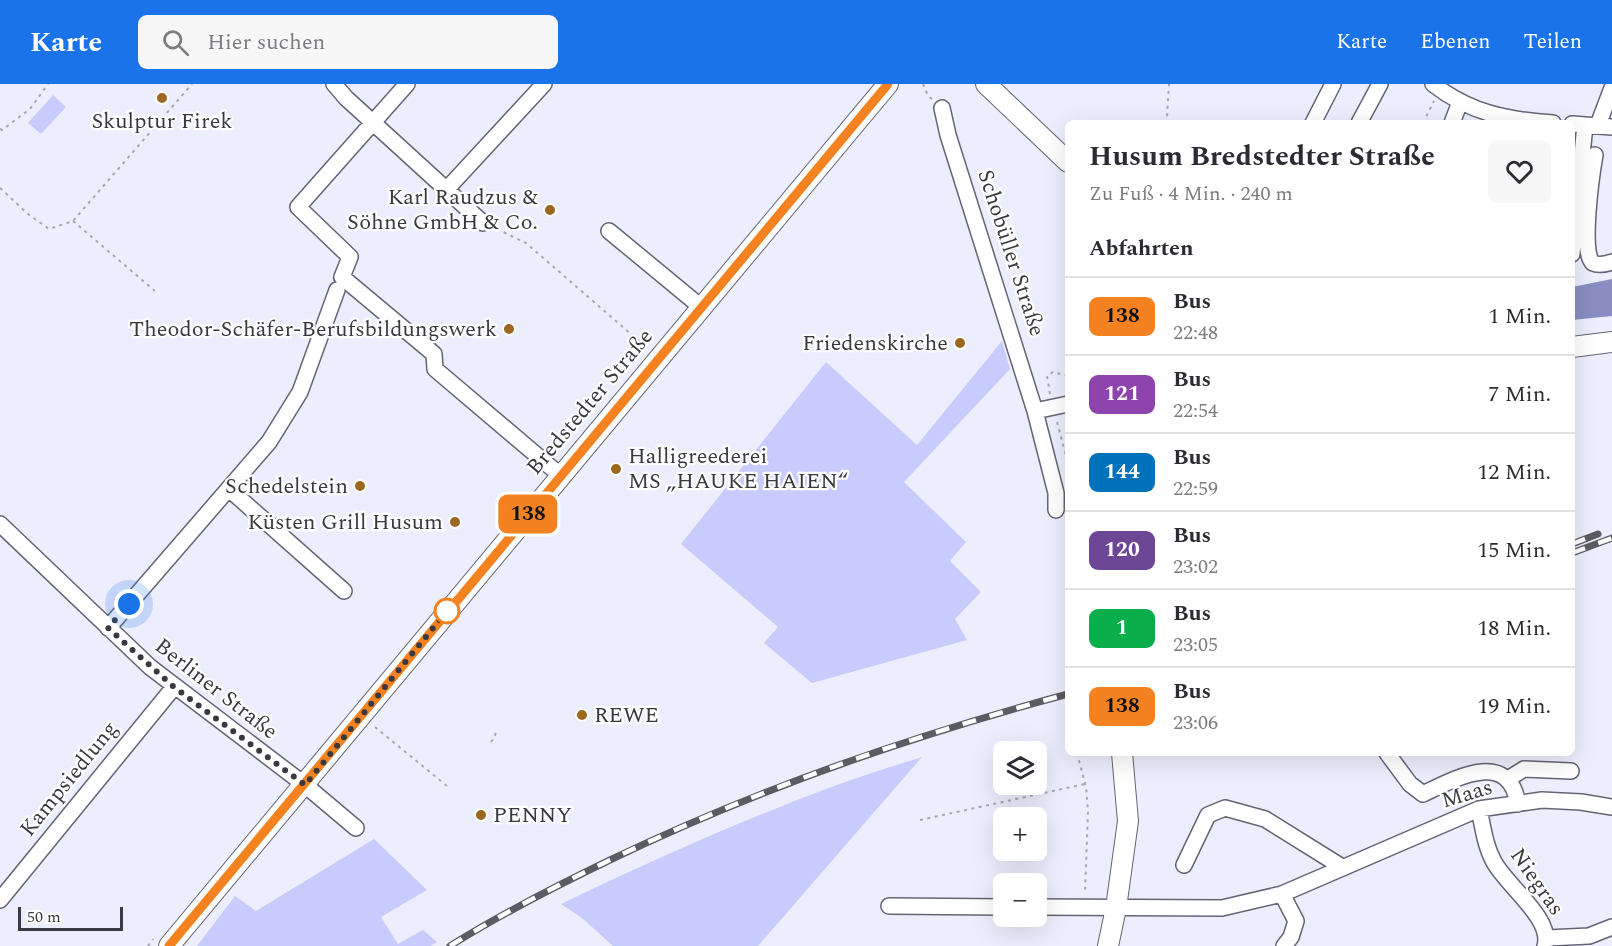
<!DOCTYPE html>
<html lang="de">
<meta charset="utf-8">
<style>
body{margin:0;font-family:Spectral,serif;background:#f7f7f7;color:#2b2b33;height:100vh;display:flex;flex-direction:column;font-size:22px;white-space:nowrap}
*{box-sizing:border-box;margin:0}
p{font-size:20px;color:#7c7c81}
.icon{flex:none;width:33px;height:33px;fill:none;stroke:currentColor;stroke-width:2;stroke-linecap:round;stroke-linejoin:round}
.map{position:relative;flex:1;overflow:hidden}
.side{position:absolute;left:1065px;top:36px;width:510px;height:636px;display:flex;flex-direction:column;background:#fff;border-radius:9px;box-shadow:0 6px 24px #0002}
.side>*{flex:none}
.badge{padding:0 12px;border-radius:9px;font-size:21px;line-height:39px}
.fabs{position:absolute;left:993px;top:657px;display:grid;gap:12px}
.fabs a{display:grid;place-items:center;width:54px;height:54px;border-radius:9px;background:#fff;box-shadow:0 6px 24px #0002;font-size:30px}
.scale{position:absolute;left:18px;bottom:15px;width:105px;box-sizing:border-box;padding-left:6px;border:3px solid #393a41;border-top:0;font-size:16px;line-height:21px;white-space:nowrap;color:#393a41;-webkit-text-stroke:4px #fdfdfd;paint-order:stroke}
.you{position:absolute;width:30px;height:30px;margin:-15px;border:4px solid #fff;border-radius:50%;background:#1a73e8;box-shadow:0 0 0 9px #1a73e833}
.map>.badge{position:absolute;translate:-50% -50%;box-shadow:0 0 0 3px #fff}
h2{padding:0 24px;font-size:22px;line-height:54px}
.round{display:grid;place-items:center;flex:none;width:63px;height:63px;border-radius:9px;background:#f7f7f7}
.overview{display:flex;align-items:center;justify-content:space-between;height:102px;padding:0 24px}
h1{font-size:28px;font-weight:700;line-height:45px}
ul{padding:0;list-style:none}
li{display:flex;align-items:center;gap:18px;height:78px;padding:0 24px;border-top:2px solid #e1e1e2}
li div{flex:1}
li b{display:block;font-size:22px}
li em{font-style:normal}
li .badge{min-width:66px;font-weight:700;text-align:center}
header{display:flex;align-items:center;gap:36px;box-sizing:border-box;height:84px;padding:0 30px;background:#1a73e8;color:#fff}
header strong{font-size:28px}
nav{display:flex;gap:33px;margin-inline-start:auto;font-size:21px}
.search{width:420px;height:54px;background:#f7f7f7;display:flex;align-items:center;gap:15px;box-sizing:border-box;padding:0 21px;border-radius:9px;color:#7c7c81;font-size:22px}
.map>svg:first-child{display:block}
.grass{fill:#c7ccfd}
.water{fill:#898dc2}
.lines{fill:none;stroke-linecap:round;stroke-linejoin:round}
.minor-casing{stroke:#636575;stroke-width:18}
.major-casing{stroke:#636575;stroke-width:22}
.path{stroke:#a6a7b3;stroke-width:2;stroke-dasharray:3 4.5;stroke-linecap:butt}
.minor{stroke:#fff;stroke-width:15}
.major{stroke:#fff;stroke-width:20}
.rail-casing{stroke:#5a5b63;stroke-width:7}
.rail{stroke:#fdfdfd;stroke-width:4.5;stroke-dasharray:14;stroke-linecap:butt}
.line-casing{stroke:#fff;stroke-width:14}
.line{stroke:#f58220;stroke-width:9}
.walk{stroke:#393a41;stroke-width:6;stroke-dasharray:0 10.8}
.poi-dot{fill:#9c681f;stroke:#fdfdfd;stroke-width:2}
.stop-dot{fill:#fff;stroke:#f58220;stroke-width:3}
.labels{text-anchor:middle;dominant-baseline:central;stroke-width:4.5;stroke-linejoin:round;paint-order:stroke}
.poi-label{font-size:22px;fill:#393a41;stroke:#fdfdfd;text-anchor:end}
.street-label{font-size:22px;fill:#393a41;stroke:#fdfdfd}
</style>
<header>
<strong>Karte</strong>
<div class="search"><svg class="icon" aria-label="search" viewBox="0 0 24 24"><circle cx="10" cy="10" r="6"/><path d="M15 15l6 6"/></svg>Hier suchen</div>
<nav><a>Karte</a><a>Ebenen</a><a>Teilen</a></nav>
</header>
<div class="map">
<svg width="1612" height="862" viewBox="0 0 1612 862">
<rect width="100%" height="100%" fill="#edeefd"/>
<!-- grass -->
<path class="grass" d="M53,11L66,23L41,50L28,39Z
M1002,257L1010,285L904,398L966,458L950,477L981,508L955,535L967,556L812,599L764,559L778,543L681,460L826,278L917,361Z
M922,673L758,862H613L582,834L561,820C648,778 736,739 826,705C858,693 890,683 922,673Z
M374,755L427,806L381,833L398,860L423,846L437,858L431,862H197L235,812L256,827Z"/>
<!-- water -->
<path class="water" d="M1612,195V232L1572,236V203Z"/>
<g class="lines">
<!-- minor casing -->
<g class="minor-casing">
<path id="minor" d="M334,0L346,14L483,139
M407,0L298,123L350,173L342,193L434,270L435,285L560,391
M1433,0C1470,29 1507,36 1553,39
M942,24L948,51L1035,327L1068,320
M1313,39L1333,0
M1359,39L1380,0
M1452,39L1460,18
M1572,40L1612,43
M1598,41L1612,4
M1595,71C1592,88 1580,170 1593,179C1599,182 1606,180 1612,178
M446,106L544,0
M609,147L701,223
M1572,170L1585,41
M1035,327L1056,409V426
M229,405L344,507
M0,440L150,583L305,701L356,744
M108,544L269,358L300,308L337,206
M1387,669L1410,700L1423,710C1454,695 1509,664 1518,720
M1508,695L1524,685L1571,687
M1479,725C1483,743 1485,762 1494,778C1507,802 1553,835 1545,862
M1184,781L1208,731L1225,724L1265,735L1342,783
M1282,810L1296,837L1291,853L1284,862
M0,816L174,603
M889,822L1004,823
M1036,823L1222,824L1282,810L1479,725L1542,716L1581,718L1612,723
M1547,854L1589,852L1612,843"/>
</g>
<!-- major casing -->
<g class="major-casing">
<path id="major" d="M986,0L1068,78
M1572,263L1612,258
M169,862L888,0
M1108,862L1116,824L1128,737L1122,669"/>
</g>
<!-- path -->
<path class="path" d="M923,0L928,12L932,15
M1164,39L1167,33L1169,0
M1423,39L1434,17
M0,45L2,46L30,25L48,0
M0,104L28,130L49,145L73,137L192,0
M73,137L155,207
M497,145L526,159L647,264
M1050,310L1047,292L1053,288L1068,292
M1057,338L1068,379
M375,643L447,702
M491,658L495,653L496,645
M1077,669L1086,703L1088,727L1085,809
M920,736L1085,700
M148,862L153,855"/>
<!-- minor -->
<use href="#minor" class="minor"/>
<!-- major -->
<use href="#major" class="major"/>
<!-- rail casing -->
<g class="rail-casing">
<path id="rail" d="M1572,460L1598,450
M1572,469L1612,454
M450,862C501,830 556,802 610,776C757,705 911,652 1068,610"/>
</g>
<!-- rail -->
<use href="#rail" class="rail"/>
</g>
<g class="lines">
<!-- line casing -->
<g class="line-casing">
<path id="line" d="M169,862L888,0"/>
</g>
<!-- line -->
<use href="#line" class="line"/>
<!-- walk -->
<path class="walk" d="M129,520L108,544L174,603L305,701L447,527"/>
</g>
<!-- markers -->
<g class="poi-dot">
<circle cx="162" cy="14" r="6"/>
<circle cx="550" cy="126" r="6"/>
<circle cx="509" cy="245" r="6"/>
<circle cx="960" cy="259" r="6"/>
<circle cx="616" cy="385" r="6"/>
<circle cx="360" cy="402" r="6"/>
<circle cx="455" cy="438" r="6"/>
<circle cx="582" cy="631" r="6"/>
<circle cx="481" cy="731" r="6"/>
</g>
<circle class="stop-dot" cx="447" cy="527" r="12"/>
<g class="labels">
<!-- poi labels -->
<g class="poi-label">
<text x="162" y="37" text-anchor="middle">Skulptur Firek</text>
<text x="538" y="113">Karl Raudzus &amp;<tspan x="538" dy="25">Söhne GmbH &amp; Co.</tspan></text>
<text x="497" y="245">Theodor-Schäfer-Berufsbildungswerk</text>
<text x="948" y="259">Friedenskirche</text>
<text x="628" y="372" text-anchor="start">Halligreederei<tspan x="628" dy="25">MS „HAUKE HAIEN“</tspan></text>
<text x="348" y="402">Schedelstein</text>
<text x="443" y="438">Küsten Grill Husum</text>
<text x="594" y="631" text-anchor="start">REWE</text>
<text x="493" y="731" text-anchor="start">PENNY</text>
</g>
<!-- street labels -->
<g class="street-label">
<text transform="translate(1011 169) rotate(72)">Schobüller Straße</text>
<text transform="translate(590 318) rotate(-50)">Bredstedter Straße</text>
<text transform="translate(216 605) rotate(38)">Berliner Straße</text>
<text transform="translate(69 695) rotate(-51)">Kampsiedlung</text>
<text transform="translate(1467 710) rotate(-17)">Maas</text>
<text transform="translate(1537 798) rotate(55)">Niegras</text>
</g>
</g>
</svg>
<div class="fabs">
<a><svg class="icon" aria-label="layers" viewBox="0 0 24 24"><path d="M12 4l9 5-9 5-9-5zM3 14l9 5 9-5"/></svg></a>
<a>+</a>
<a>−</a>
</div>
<div class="scale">50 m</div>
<div class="you" style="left:129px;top:520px"></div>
<b class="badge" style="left:528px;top:430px;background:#f58220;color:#111">138</b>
<section class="side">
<div class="overview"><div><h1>Husum Bredstedter Straße</h1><p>Zu Fuß · 4 Min. · 240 m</p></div><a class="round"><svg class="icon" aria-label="heart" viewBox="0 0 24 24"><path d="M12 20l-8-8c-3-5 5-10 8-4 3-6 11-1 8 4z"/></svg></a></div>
<h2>Abfahrten</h2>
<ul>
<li><span class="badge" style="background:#f58220;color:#111">138</span><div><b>Bus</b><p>22:48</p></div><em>1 Min.</em></li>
<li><span class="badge" style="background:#8e44ad;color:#fff">121</span><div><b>Bus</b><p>22:54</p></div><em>7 Min.</em></li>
<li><span class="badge" style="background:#0072bc;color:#fff">144</span><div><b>Bus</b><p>22:59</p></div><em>12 Min.</em></li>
<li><span class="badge" style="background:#6e4696;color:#fff">120</span><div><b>Bus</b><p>23:02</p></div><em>15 Min.</em></li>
<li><span class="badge" style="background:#0aae4b;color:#fff">1</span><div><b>Bus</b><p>23:05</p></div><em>18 Min.</em></li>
<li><span class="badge" style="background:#f58220;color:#111">138</span><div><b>Bus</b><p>23:06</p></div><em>19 Min.</em></li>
</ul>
</section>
</div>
